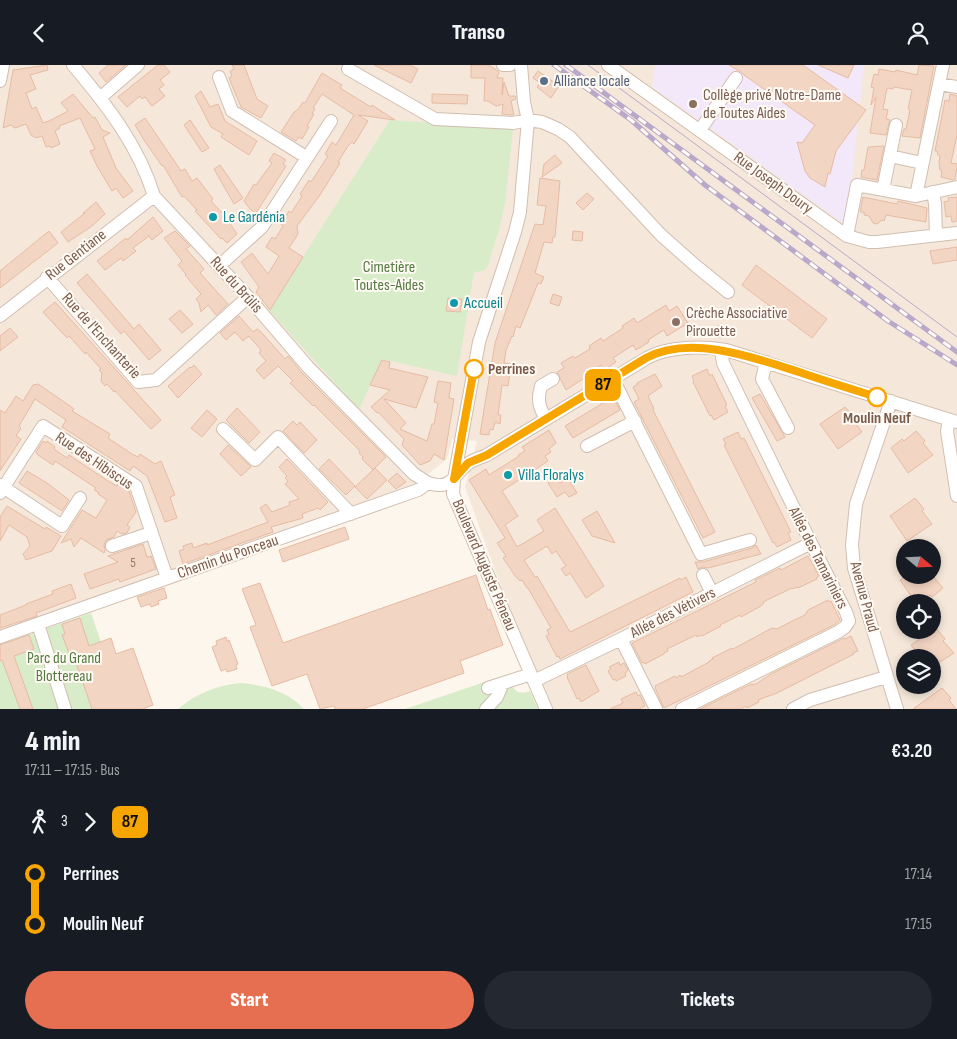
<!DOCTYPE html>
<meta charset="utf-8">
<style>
body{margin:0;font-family:"Sofia Sans Condensed",sans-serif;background:#242831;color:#f1f3f6;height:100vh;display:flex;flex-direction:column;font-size:19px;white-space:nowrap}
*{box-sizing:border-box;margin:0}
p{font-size:16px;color:#9ea1a6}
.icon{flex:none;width:28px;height:28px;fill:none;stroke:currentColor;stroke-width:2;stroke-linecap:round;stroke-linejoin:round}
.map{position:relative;height:644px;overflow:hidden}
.panel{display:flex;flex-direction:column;background:#171b24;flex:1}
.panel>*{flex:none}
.badge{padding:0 10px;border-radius:8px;font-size:18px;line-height:32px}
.needle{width:32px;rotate:109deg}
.controls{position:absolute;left:896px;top:474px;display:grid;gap:10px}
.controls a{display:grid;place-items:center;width:45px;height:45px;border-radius:50%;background:#171b24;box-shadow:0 2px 8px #0003;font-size:25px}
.map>.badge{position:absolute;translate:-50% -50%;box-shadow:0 0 0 2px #fff}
.legs{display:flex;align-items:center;gap:8px;height:55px;padding:0 25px;font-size:16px}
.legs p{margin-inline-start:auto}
.summary{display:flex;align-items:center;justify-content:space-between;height:85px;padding:0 25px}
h1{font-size:28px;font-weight:800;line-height:38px}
.primary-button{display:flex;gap:10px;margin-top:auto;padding:10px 25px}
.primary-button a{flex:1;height:58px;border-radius:30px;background:#e76f51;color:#fff;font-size:20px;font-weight:800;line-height:58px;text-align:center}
.primary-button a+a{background:#242831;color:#f1f3f6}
ul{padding:0 25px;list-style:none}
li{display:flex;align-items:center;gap:18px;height:50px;font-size:19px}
li i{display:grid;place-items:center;width:8px;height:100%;margin:0 6px;background:currentColor}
li i::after{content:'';width:12px;height:12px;margin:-6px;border:4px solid;border-radius:50%;background:#171b24}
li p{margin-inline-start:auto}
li:first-child i{background:linear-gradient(#0000 50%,currentColor 0)}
li:last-child i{background:linear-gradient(currentColor 50%,#0000 0)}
header{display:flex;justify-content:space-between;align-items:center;height:65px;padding:0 25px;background:#171b24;font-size:22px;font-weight:800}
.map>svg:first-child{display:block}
.residential{fill:#f5e8da;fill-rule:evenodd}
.education{fill:#f3e8fa}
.green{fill:#d8ecc9}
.building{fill:#f3d5c3;stroke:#e6bba3}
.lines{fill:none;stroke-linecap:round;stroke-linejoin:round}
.minor-casing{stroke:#d1beb0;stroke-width:14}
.minor{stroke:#fff;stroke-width:12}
.tram{stroke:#b9a8c9;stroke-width:1}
.rail-casing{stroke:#b9a8c9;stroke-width:5}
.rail{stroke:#fffaf3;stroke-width:3;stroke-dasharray:9;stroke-linecap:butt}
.line-1-casing{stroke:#fff;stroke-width:11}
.line-1{stroke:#f7a600;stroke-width:8}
.service-dot{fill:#5c6f8a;stroke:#fffaf3;stroke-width:2}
.education-dot{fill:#8d6e63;stroke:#fffaf3;stroke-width:2}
.culture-dot{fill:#0f9aa8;stroke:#fffaf3;stroke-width:2}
.stop-1-dot{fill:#fff;stroke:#f7a600;stroke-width:2.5}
.labels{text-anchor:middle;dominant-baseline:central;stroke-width:4;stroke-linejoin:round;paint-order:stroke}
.number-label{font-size:14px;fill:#987a6a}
.service-label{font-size:16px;fill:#4e5e75;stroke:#fffaf3;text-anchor:start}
.education-label{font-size:16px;fill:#785e54;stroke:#fffaf3;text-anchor:start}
.street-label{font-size:16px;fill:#7a5c4d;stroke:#fffaf3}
.culture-label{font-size:16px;fill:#0d838f;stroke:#fffaf3;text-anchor:start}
.park-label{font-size:16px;fill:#537a41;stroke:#fffaf3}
.stop-label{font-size:16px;font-weight:bold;fill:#7a5c4d;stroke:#fffaf3;text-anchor:start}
</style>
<header><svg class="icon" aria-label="back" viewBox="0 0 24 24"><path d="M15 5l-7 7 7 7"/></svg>Transo<svg class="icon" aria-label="person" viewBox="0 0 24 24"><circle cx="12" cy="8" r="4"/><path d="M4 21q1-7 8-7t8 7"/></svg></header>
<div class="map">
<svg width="957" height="644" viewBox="0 0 957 644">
<rect width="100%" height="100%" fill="#fdf6ec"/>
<!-- residential -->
<path class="residential" d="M0,0H957V644H545L465,422L477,376L452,374L447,394L409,424L0,573ZM905,482H932V510H905ZM905,538H932V565H905ZM905,592H932V620H905Z"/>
<!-- education -->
<path class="education" d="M655,0H864L847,161L652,22Z"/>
<!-- green -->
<path class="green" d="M390,55L513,63L505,138L499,165L487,203L483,206L474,207L457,311L382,294L359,345L269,245Z
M91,548L124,644H0V579Z
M508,609C511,621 515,632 530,626L538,644H405Z
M240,618C263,620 288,626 304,644H178C197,628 216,621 240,618Z"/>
<!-- building -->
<path class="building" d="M47,0L48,5L30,10L36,24L26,28L32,44L36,42L43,58L49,56L68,46L61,38L73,29L93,53L95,52L102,65L110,68L103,72L116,103L133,126L123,133L116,123L112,126L97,101L90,86L95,84L80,53L59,61L60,63L55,66L60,79L51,83L50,81L46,82L42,71L36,73L31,70L26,59L15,63L11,60L3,63L13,5Z
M108,0H126L106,17L99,8Z
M158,0H164L170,7L160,15L164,20L159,24L165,31L152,41L145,32L142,34L140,31L127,42L118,32Z
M232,0H244L257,34L268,41L261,53L241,42L229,13L232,11L230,6L234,4Z
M374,0H410L418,4L411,18Z
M471,0H489L499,7L497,13H503L502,30L504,17L509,31H515L516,34L511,36L514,50L502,49L503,39L496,41L488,36H484L485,13H471Z
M729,0H803L866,45L836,86L830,109L828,108L825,122L810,113L805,106L797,77L802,78L815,60L744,10L741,7Z
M818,0H854L848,13Z
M919,0L934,1L920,73L902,71L904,64H906L910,45L908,44L912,25L894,22L893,24L887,23L883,44L888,45L886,54L890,55L886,70L870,68L876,32L871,40L874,23L871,22L874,9L878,10L879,4L895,7L896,5L917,10Z
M538,6L559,21L551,33L537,22L540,18L533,13Z
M322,8L342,20L340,23L371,42L372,40L395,55L358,50L368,56L354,79L352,77L348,81L338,97L340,98L320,130L297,161L298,169L289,183L303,192L270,245L256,227L259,222L241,197L252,188L268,209L279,191L266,182L272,172L275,174L283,161L281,159L289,146L291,148L302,131L300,129L309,115L311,117L328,91L325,89L332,77L336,80L354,50L322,29L313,43L315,44L312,48L314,49L307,61L309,62L302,74L299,72L296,76L281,67L294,47H295L299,43L303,37L305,38Z
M201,26L210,42L218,39L225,56L257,76L249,90L221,72L223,69L211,62L195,31Z
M432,29L468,30L467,39L432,38Z
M950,29L957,31V70L951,98L957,99V102L955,114L953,115L941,112L942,106L940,105L939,98L940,91L938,90L937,86H935L945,35L949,36Z
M145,53L181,106L185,104L192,116L197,113L213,134L211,136L224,150L237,169L227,178L222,173L221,174L195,146L197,145L184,131L182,132L163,100L162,101L144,75L135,60Z
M190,55L209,83L202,87L184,60Z
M884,81L877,115L861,112L862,105H864L868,82Z
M274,88L286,95L283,99L286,101L256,148L250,144L244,136L254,119L256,120L272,98L269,96Z
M555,90L562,98L542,112L544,99Z
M220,100L243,133L234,139L214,104Z
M540,113L560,116L555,172H553L552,178L544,177L535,208L544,212L541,219L538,218L520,263L516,261L513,272L512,271L506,285L504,298L511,299L508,321L502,320L498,350H501L500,359L495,357L493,365L490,364L489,370L480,369L495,278L535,159L543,160L546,141L537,140Z
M587,128L594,134L583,145L576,138Z
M863,132L897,139L898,136L927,143L926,157L886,150L884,156L882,155L877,159L873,158L869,151L864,150V147H860Z
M957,132V156L952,157L951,151L946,152L944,137L949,136L948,133Z
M96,137L105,149L92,161L68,177L61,167L85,148H83Z
M153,152L163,166L152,175L149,171L133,183L136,186L123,196L121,193L105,205L97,196L126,173L127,175Z
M49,166L58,178L0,223V206Z
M175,166L190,181L186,184L204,204L200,208L228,239L216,250L208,240L201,247L199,238L196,234L201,229L185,210L186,209L178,200L182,196L164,173Z
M573,166L583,167L582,176L572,175Z
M957,182V195L933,199L930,186Z
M756,200L827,254L812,273L742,220Z
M87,209L134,264L139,259L161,285L149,295L124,266L121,269L77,218Z
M553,229L562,232L559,241L550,238Z
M448,233L462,234L460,247L446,246Z
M55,237L161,355L151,364L115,326L114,327L107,319L105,321L101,316L102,308L99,305L101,304L86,287L85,289L69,271L67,273L43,247Z
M666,240L669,246L677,241L688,258L667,271L664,265L648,275L649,277L636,285L633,280L613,293L616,297L604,305L601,300L585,310L586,312L566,325L557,307L564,303L561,298L573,291L575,293L590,284L589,281L601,273L603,276L623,263L622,261L634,253L637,258Z
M180,245L193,259L182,268L169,254Z
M239,251L253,267L257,264L261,267L285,294L288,291L302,308L386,392L373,405L375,403L387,415L367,434L355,422L373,405L362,394L363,392L359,388L360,386L314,340L313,341L290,318L293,316L278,301L264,314L256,305L266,296L259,288L261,285L249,271L243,276L235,267L226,275L220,268Z
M717,261H729L730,272H718Z
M10,263L18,272L0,286V271Z
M382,295L390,297L389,303L428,312L416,343L384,334L406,358L400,364L427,376L432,359H434L438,338L434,337L438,316L451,318L449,333L454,334L444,395L434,389L430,396L420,400L402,380L404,374L378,347L377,348L371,342L390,325L370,320Z
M194,300L202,309L178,333L168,321L190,302L191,303Z
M707,304L710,311L712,309L727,340L725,341L728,347L714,355L711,350L710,351L693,317L694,316L692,311Z
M655,309L662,321L648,331L654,344L653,345L715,467L703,473L634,337L639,334L633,322L637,320V318Z
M38,319L70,341L74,344L72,346L110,369L108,373L132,389L138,392L140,389L155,399L161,396L175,430L170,432L177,453L165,457L147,411L133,401L130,406L62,362L66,355L35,334L19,361L21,363L16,371L21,374L0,406V345L5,348L16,331L23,336L33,320Z
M760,329L785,372L777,376L752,333Z
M613,332L620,345L573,373L565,361Z
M845,342L854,352L852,354L862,367L838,384L820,359Z
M237,343L260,367L249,378L226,355Z
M207,345L217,354L202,372L191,363Z
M293,356L297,360L300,357L317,375L304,388L283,366Z
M549,365L556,378L549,384L551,387L545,391L548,396L502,426L518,451L505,460L517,482L544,466L537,455L555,443L604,521L586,533L570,508L566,511L561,504L566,501L556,486L552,489L547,481L524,495L535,512L537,511L570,567L680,513L681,515L686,512L693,527L560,594L559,591L557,592L546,571L549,569L547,565L551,563L528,523H527L522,515L520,516L516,512L503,493L506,491L497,478L505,473L469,415L486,404L489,410L519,391L518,390L525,386L522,382Z
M916,366L925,376L923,378L933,390L908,408L891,383L902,374L904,376Z
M738,367L741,374L744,373L791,467L788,468L791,475L777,482L774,477L773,478L724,380L726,379L723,374Z
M43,376L46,378L47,376L55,382L54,384L67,393L69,390L108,416L117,421L118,419L129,426L136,447L127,460L130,462L127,468L122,469L117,466L114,472L106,475L104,480L105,485L104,488L81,473L74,482L71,474L61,478L82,445L96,453L107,435L98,429L99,428L94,425L96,423L55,396L53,400L38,390L36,387Z
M228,380L251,402L241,411L220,389Z
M287,394L328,437L320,445L318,443L302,449L303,453L271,462L273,467L183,499L179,486L184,484L183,481L192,478L193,483L207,478V480L268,457L260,443L266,439L272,447L290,440L289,437L299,434L285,419L288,416L285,413L287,411L279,402Z
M329,394L355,421L346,430L319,404Z
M27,406L47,418L69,435L62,446L19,418Z
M397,408L406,417L396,424L388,416Z
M557,413L560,418L568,413L577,428L569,432L565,427L557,432L548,418Z
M915,433L924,444L922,446L932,459L907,476L890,451Z
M7,441L45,464L46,462L61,471L52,486L26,495L23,489L30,481L27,472L9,460L0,476V452Z
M597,446L607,464L615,478L592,471L582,455Z
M345,462L349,474L283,497L279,485Z
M143,479L147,492L151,491L156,504L120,517L119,514L90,524L84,509L118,497L108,491Z
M756,480L761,489L708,503L703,502L698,504L695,497H703L752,483Z
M808,491L819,511L817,512V514L798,523L797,522L793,524L792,523L763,537L764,538L761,541L741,552L740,550L720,560L721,561L702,571L701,570L697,572L696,570L667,584L668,586L664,588V589L645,599L644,597L642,598L632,578L756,517L755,515L780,503L781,505Z
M476,510L488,545L490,544L503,580L460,596L464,608L363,644H335L334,641L320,644L307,609L272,621L250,562L256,560L242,524L260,518L283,578Z
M907,510H932L943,523L932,532L930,530L921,538H916L900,515Z
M71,519L76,533L36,548L37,551L0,563V550L26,540V539L53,529L52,526Z
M164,523L167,533L158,536L159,539L151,542L150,539L141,542L137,532Z
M828,535L829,537L831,536L840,555L834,560L664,643L655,623L656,622L655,621L675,611L676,613L680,610L681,612L709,597V596L713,594L712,593L732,583L733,584L772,563L777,564L794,555L805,550L808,545Z
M80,553L89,581L111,573L116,589L133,583L153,640L143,644H92L76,598L71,587L69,588L62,570L65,569L62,559Z
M936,563L945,574L943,576L954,588L932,602V592H920L911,580Z
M29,570L34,584L14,591L33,644H20L2,595L0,596V580Z
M851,571L858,586L853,588L854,589L777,628L758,635L759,637L747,643L746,641L741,644H700L749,620L756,619L771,609L844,573L845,574Z
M226,572L227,576L229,575L238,599L236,600L237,604L227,607L226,604L221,606L212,582L217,580L216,576Z
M619,597L620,600L624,598L628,605L625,609L626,611L616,616L615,614L613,615L608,606L611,604L609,602Z
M586,600L599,626L581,637L579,633L577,634L567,612L568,611L567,609Z
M942,623L951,633L949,635L956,644H913Z
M636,627L638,631L640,630L645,641L639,644H610L623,638L621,634Z"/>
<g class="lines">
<!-- minor casing -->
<g class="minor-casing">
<path id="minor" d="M73,0C106,39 139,81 154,131L248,232L308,302L414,409L428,418
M503,0H510
M521,0L524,37L528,55L520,147L515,167L479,277L454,414L453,429L546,644
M608,0L847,171L869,177H877L957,168
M348,4L435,54L513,58L528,55L542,57L558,64L570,72L661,170L696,201L728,227
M219,12L232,46L306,92
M0,16L3,0
M939,19L943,0
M100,33L138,0
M700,65L736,13
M890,91L922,98
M883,125L896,60
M933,127L935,139L936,170
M916,131L939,19L957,22
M847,171L857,120L916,131L957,122
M219,201L262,162L331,56
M47,212L138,317L156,315L248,232
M0,251L154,131
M766,297L762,314L788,363
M613,314L701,489L750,475
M891,336L856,439L852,480L854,503L897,644
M546,354C539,342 537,335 541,321L553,314
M949,355L947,366L957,431
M223,364L255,395L278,372L351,449
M587,381L635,356
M23,392L43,361L136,421L167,513
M0,420L62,461L80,433
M0,428L21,395
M112,481L151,468
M703,510L712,528
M38,559L65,644
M0,572L418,425L428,418C452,426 453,410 469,398C474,394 481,393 487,390L647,293C669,281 701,281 726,285L957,357
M621,574L656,644
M534,616L621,574L811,478
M488,623L531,609
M486,644L497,632L503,618
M682,644L838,567L845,562L849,556L846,547L811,478L723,298L721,285
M793,644L810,635L886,612"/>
</g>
<!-- minor -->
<use href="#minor" class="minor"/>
<!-- tram -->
<path class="tram" d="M588,0L957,272"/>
<!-- rail casing -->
<g class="rail-casing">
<path id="rail" d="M554,0L631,55L705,120L888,256L957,300
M566,0L957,287"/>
</g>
<!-- rail -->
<use href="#rail" class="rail"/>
</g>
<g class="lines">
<!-- line-1 casing -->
<g class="line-1-casing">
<path id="line-1" d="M474,304L454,414L468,398L487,390L646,293C691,269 755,293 799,307C825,316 851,324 877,332"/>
</g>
<!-- line-1 -->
<use href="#line-1" class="line-1"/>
</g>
<!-- markers -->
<circle class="service-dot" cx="544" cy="16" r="5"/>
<g class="education-dot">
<circle cx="693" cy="39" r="5"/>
<circle cx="676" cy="257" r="5"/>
</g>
<g class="culture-dot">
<circle cx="213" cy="152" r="5"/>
<circle cx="454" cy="238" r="5"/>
<circle cx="508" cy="410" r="5"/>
</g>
<g class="stop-1-dot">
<circle cx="474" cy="304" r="9"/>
<circle cx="877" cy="332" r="9"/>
</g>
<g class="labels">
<!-- number labels -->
<g class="number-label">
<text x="133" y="497">5</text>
</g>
<!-- service labels -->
<g class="service-label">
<text x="554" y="16">Alliance locale</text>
</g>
<!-- education labels -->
<g class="education-label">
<text x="703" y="30">Collège privé Notre-Dame<tspan x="703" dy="18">de Toutes Aides</tspan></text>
<text x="686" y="248">Crèche Associative<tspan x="686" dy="18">Pirouette</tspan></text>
</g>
<!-- street labels -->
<g class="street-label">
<text transform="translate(773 118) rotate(36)">Rue Joseph Doury</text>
<text transform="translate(76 190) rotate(-38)">Rue Gentiane</text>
<text transform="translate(236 220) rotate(48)">Rue du Brûlis</text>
<text transform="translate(101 271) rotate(48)">Rue de l'Enchanterie</text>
<text transform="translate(94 396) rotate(34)">Rue des Hibiscus</text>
<text transform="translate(228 492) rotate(-19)">Chemin du Ponceau</text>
<text transform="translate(818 493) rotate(63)">Allée des Tamariniers</text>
<text transform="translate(484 500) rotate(67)">Boulevard Auguste Péneau</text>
<text transform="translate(864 532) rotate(75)">Avenue Praud</text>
<text transform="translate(673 548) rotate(-27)">Allée des Vétivers</text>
</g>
<!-- culture labels -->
<g class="culture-label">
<text x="223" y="152">Le Gardénia</text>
<text x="464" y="238">Accueil</text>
<text x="518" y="410">Villa Floralys</text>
</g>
<!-- park labels -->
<g class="park-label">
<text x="389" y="202">Cimetière<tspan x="389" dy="18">Toutes-Aides</tspan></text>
<text x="64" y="593">Parc du Grand<tspan x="64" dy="18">Blottereau</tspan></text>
</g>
<!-- stop labels -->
<g class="stop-label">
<text x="488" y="304">Perrines</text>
<text x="877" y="353" text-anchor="middle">Moulin Neuf</text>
</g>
</g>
</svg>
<div class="controls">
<a><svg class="needle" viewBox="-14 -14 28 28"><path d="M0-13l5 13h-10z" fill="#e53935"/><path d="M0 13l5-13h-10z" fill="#9ea1a6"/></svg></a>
<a><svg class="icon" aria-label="locate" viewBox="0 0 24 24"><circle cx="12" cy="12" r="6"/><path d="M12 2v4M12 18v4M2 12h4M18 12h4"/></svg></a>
<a><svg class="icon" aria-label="layers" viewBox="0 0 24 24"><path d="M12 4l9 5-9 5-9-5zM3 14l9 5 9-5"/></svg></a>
</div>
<b class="badge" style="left:603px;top:320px;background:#f7a600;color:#111">87</b>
</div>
<section class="panel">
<div class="summary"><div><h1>4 min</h1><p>17:11 – 17:15 · Bus</p></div><b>€3.20</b></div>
<div class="legs"><svg class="icon" aria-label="walk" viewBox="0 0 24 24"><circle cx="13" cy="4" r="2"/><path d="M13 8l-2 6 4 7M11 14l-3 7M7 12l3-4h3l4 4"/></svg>3<svg class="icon" aria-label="forward" viewBox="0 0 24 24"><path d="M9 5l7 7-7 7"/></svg><b class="badge" style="background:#f7a600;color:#111">87</b></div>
<ul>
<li><i style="color:#f7a600"></i><b>Perrines</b><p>17:14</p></li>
<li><i style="color:#f7a600"></i><b>Moulin Neuf</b><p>17:15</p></li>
</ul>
<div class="primary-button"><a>Start</a><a>Tickets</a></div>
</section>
